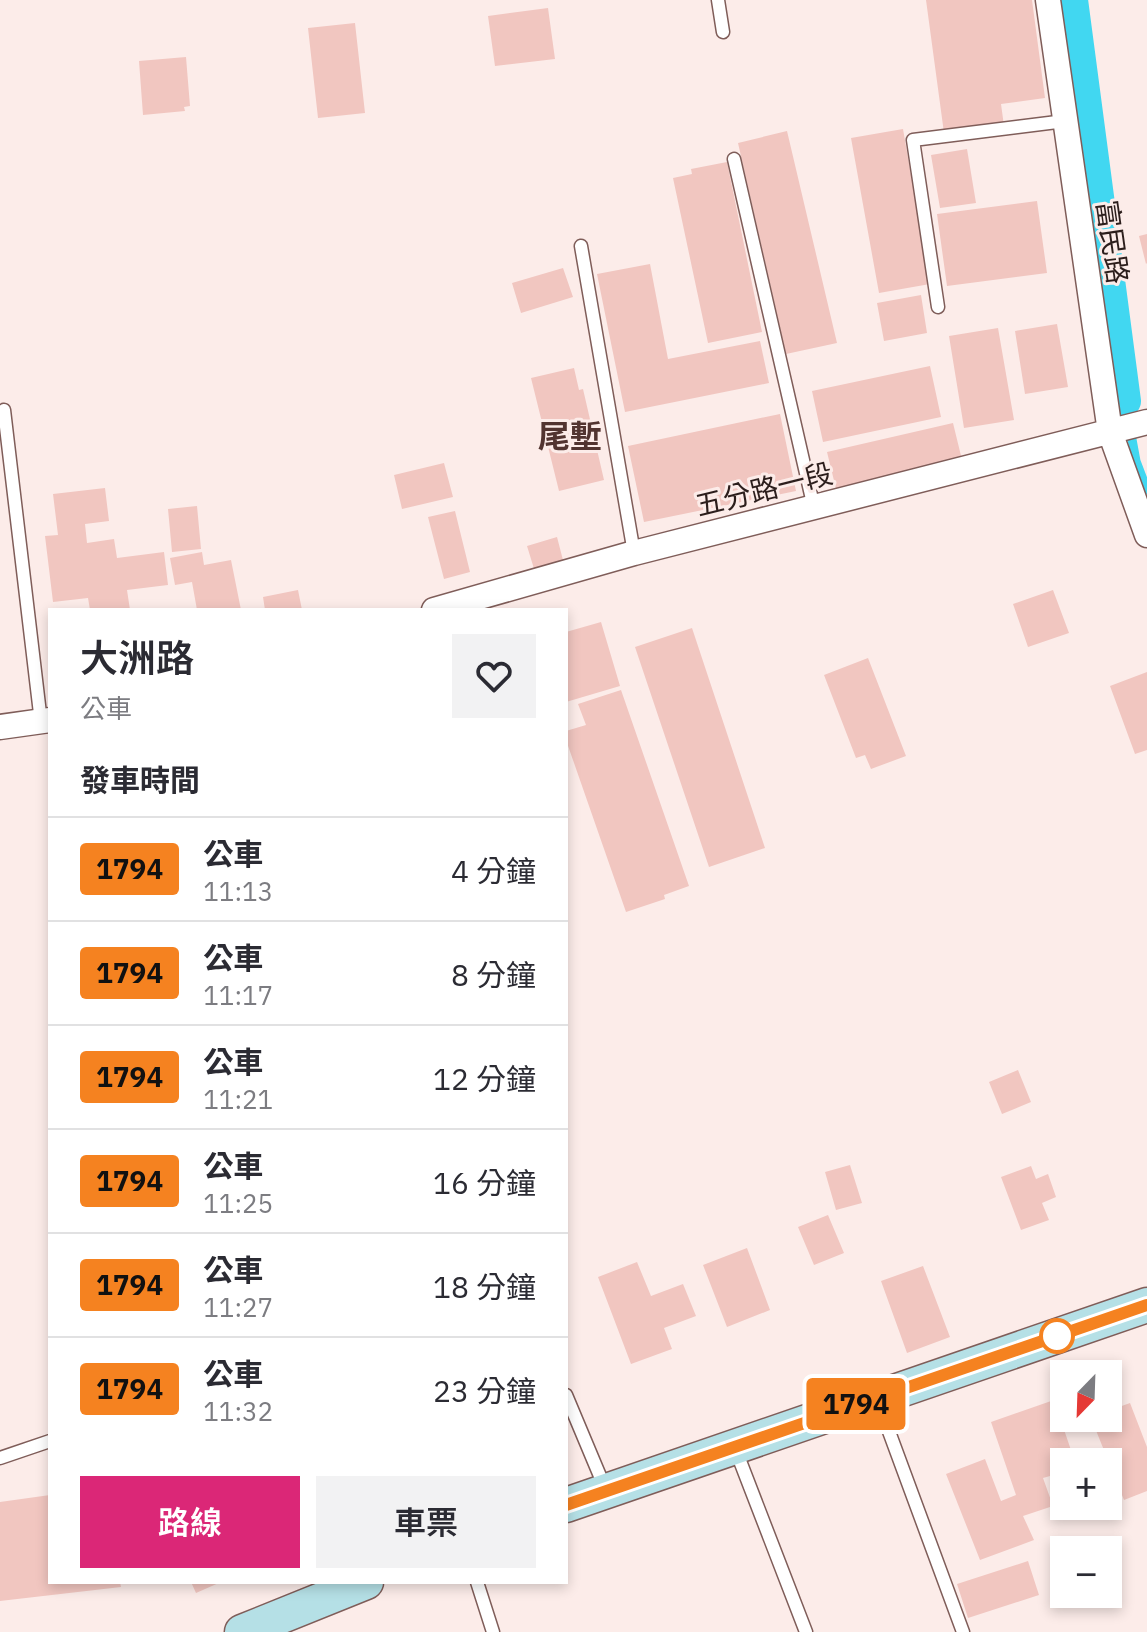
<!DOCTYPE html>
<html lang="zh-TW">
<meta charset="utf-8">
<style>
body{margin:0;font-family:"IBM Plex Sans","Noto Sans TC",sans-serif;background:#f2f2f3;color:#2b2b33;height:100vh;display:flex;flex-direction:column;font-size:30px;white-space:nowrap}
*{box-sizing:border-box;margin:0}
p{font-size:26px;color:#7c7c81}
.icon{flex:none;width:44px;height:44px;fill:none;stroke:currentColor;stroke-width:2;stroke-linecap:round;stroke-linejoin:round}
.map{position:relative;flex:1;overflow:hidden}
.drawer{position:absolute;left:48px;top:608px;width:520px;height:976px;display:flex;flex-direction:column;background:#fff;border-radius:0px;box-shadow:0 4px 12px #0003}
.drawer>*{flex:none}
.badge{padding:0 16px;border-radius:6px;font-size:28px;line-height:52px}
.needle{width:52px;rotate:203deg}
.controls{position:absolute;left:1050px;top:1360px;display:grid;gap:16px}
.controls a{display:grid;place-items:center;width:72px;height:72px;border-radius:0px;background:#fff;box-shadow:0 4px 12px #0003;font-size:40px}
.map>.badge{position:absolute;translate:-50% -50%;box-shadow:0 0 0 4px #fff}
h2{padding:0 32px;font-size:30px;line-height:72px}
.round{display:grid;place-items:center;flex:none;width:84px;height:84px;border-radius:0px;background:#f2f2f3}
.headline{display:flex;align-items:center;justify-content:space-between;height:136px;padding:0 32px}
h1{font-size:38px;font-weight:600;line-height:60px}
.primary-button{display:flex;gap:16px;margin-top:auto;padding:16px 32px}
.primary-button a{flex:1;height:92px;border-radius:0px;background:#db2777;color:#fff;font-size:32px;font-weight:600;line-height:92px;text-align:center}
.primary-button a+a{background:#f2f2f3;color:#2b2b33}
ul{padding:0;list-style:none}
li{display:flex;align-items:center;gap:24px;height:104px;padding:0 32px;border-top:2px solid #e1e1e2}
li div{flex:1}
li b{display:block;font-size:30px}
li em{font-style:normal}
li .badge{min-width:88px;font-weight:700;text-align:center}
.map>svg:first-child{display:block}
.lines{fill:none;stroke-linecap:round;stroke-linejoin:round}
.stream{stroke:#41d7f1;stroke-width:9}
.canal{stroke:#41d7f1;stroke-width:32}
.building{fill:#f1c6c0}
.service-casing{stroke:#7f5d59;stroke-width:15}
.minor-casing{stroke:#7f5d59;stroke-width:27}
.secondary-casing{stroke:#7f5d59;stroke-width:37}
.service{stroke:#fff;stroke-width:12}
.minor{stroke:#fff;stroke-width:24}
.secondary{stroke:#b5e0e6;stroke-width:34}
.line-casing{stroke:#fff;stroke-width:18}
.line{stroke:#f58220;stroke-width:12}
.stop-dot{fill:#fff;stroke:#f58220;stroke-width:4}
.labels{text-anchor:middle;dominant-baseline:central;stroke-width:6;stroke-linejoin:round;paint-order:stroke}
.street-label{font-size:28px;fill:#2c1e1c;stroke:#fcece9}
.quarter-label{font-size:32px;font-weight:bold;fill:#523430;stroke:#fcece9}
</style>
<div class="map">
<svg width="1147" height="1632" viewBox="0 0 1147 1632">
<rect width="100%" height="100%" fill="#fcece9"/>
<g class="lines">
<!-- stream -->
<path class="stream" d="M1125,401L1136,461L1147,490"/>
<!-- canal -->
<path class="canal" d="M1072,0L1125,401"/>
</g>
<!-- building -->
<path class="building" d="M926,0H1032L1045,98L1001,104L1004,126L944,133Z
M548,8L555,59L495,66L488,16Z
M355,23L365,113L318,118L308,28Z
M186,57L190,106L184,107L185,111L143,115L139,61Z
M903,129L930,284L879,293L851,138Z
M787,131L837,343L786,354L738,143Z
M967,149L976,203L940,208L931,155Z
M727,162L762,332L708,343L673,178L692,174L691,169Z
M1037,201L1047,273L947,286L937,214Z
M1147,234V263L1146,264L1139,236Z
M650,264L668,359L760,341L769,383L625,412L597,274Z
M563,268L573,297L521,313L512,283Z
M921,295L927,333L884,341L877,303Z
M1057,324L1068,387L1025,394L1015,331Z
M998,328L1014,420L964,428L949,336Z
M930,366L941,417L823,442L812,391Z
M574,368L579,390L583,389L604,480L559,491L531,378Z
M780,414L796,491L644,522L628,446Z
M953,423L963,464L837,493L827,452Z
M444,463L453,497L402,509L394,475Z
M105,488L109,521L85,524L87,543L114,539L117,558L164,552L168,585L127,590L130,610H90L88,598L53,602L45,536L58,535L53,494Z
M197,506L201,549L172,552L168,509Z
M455,511L470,572L444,579L428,517Z
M557,537L564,564L535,572L527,546Z
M202,552L204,565L231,560L241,610H197L192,582L175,585L170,558Z
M298,590L302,610H265L263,597Z
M1053,590L1069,633L1028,647L1013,604Z
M601,622L620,686L566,702V632Z
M692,628L765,848L709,867L635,647Z
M868,658L906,756L871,769L865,755L856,758L824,675Z
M1147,672V750L1135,754L1110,686Z
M621,690L689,886L664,895L665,899L626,912L566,740V731L586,725L578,704Z
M1018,1070L1031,1102L1002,1114L989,1082Z
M850,1165L862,1203L836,1210L825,1172Z
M1031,1166L1036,1179L1048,1174L1056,1197L1042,1203L1049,1220L1021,1230L1001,1177Z
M828,1215L844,1253L814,1265L798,1227Z
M747,1248L770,1310L727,1327L703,1265Z
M637,1262L651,1296L683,1284L696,1316L664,1328L672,1349L631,1364L598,1277Z
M923,1266L950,1337L907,1353L881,1281Z
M1054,1400L1075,1462H1064V1472L1043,1478L1053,1506L1023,1516L1034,1540L980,1560L946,1474L985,1459L1001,1501L1016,1495L991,1422Z
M1130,1403L1147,1447V1491L1124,1500L1091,1418H1108V1411Z
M50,1495V1582H120L121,1587L0,1601V1502Z
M1028,1561L1039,1595L968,1618L957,1584Z
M191,1582H221L196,1593Z"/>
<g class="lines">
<!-- service casing -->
<g class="service-casing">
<path id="service" d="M718,0L723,32
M734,159L814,508
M581,246L634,553
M938,307L913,140L1065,121
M4,410L41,722
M566,1395L605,1488
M877,1399L963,1632
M735,1448L806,1632
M0,1458L50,1441
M477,1582L493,1632"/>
</g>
<!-- minor casing -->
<g class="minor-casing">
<path id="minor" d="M1048,0L1110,432L1147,535
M434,610L634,553L1147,422
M0,727L50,720"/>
</g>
<!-- secondary casing -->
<g class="secondary-casing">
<path id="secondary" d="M566,1505L1147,1305
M242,1632L366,1582"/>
</g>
<!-- service -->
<use href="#service" class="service"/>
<!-- minor -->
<use href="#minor" class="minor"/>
<!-- secondary -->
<use href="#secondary" class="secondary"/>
</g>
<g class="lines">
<!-- line casing -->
<g class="line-casing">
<path id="line" d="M566,1505L1147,1305"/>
</g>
<!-- line -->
<use href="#line" class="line"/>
</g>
<!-- markers -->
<circle class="stop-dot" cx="1057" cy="1336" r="16"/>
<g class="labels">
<!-- street labels -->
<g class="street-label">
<text transform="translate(1113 242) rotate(82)">富民路</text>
<text transform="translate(764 489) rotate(-14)">五分路一段</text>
</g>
<!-- quarter labels -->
<g class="quarter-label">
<text x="570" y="436">尾塹</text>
</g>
</g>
</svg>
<div class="controls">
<a><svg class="needle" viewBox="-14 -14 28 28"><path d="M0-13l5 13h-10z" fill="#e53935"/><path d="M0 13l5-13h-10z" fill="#7c7c81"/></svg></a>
<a>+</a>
<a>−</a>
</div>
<b class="badge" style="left:856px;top:1404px;background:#f58220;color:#111">1794</b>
<section class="drawer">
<div class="headline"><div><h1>大洲路</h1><p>公車</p></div><a class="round"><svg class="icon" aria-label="heart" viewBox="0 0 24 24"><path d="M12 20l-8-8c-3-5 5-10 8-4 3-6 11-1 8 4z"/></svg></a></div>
<h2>發車時間</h2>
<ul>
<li><span class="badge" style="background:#f58220;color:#111">1794</span><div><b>公車</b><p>11:13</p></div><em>4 分鐘</em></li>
<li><span class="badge" style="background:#f58220;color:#111">1794</span><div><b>公車</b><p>11:17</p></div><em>8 分鐘</em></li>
<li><span class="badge" style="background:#f58220;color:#111">1794</span><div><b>公車</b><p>11:21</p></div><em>12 分鐘</em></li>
<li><span class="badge" style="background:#f58220;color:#111">1794</span><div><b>公車</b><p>11:25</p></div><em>16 分鐘</em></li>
<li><span class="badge" style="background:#f58220;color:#111">1794</span><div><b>公車</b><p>11:27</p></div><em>18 分鐘</em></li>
<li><span class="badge" style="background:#f58220;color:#111">1794</span><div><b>公車</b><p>11:32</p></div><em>23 分鐘</em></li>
</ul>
<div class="primary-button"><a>路線</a><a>車票</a></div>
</section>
</div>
